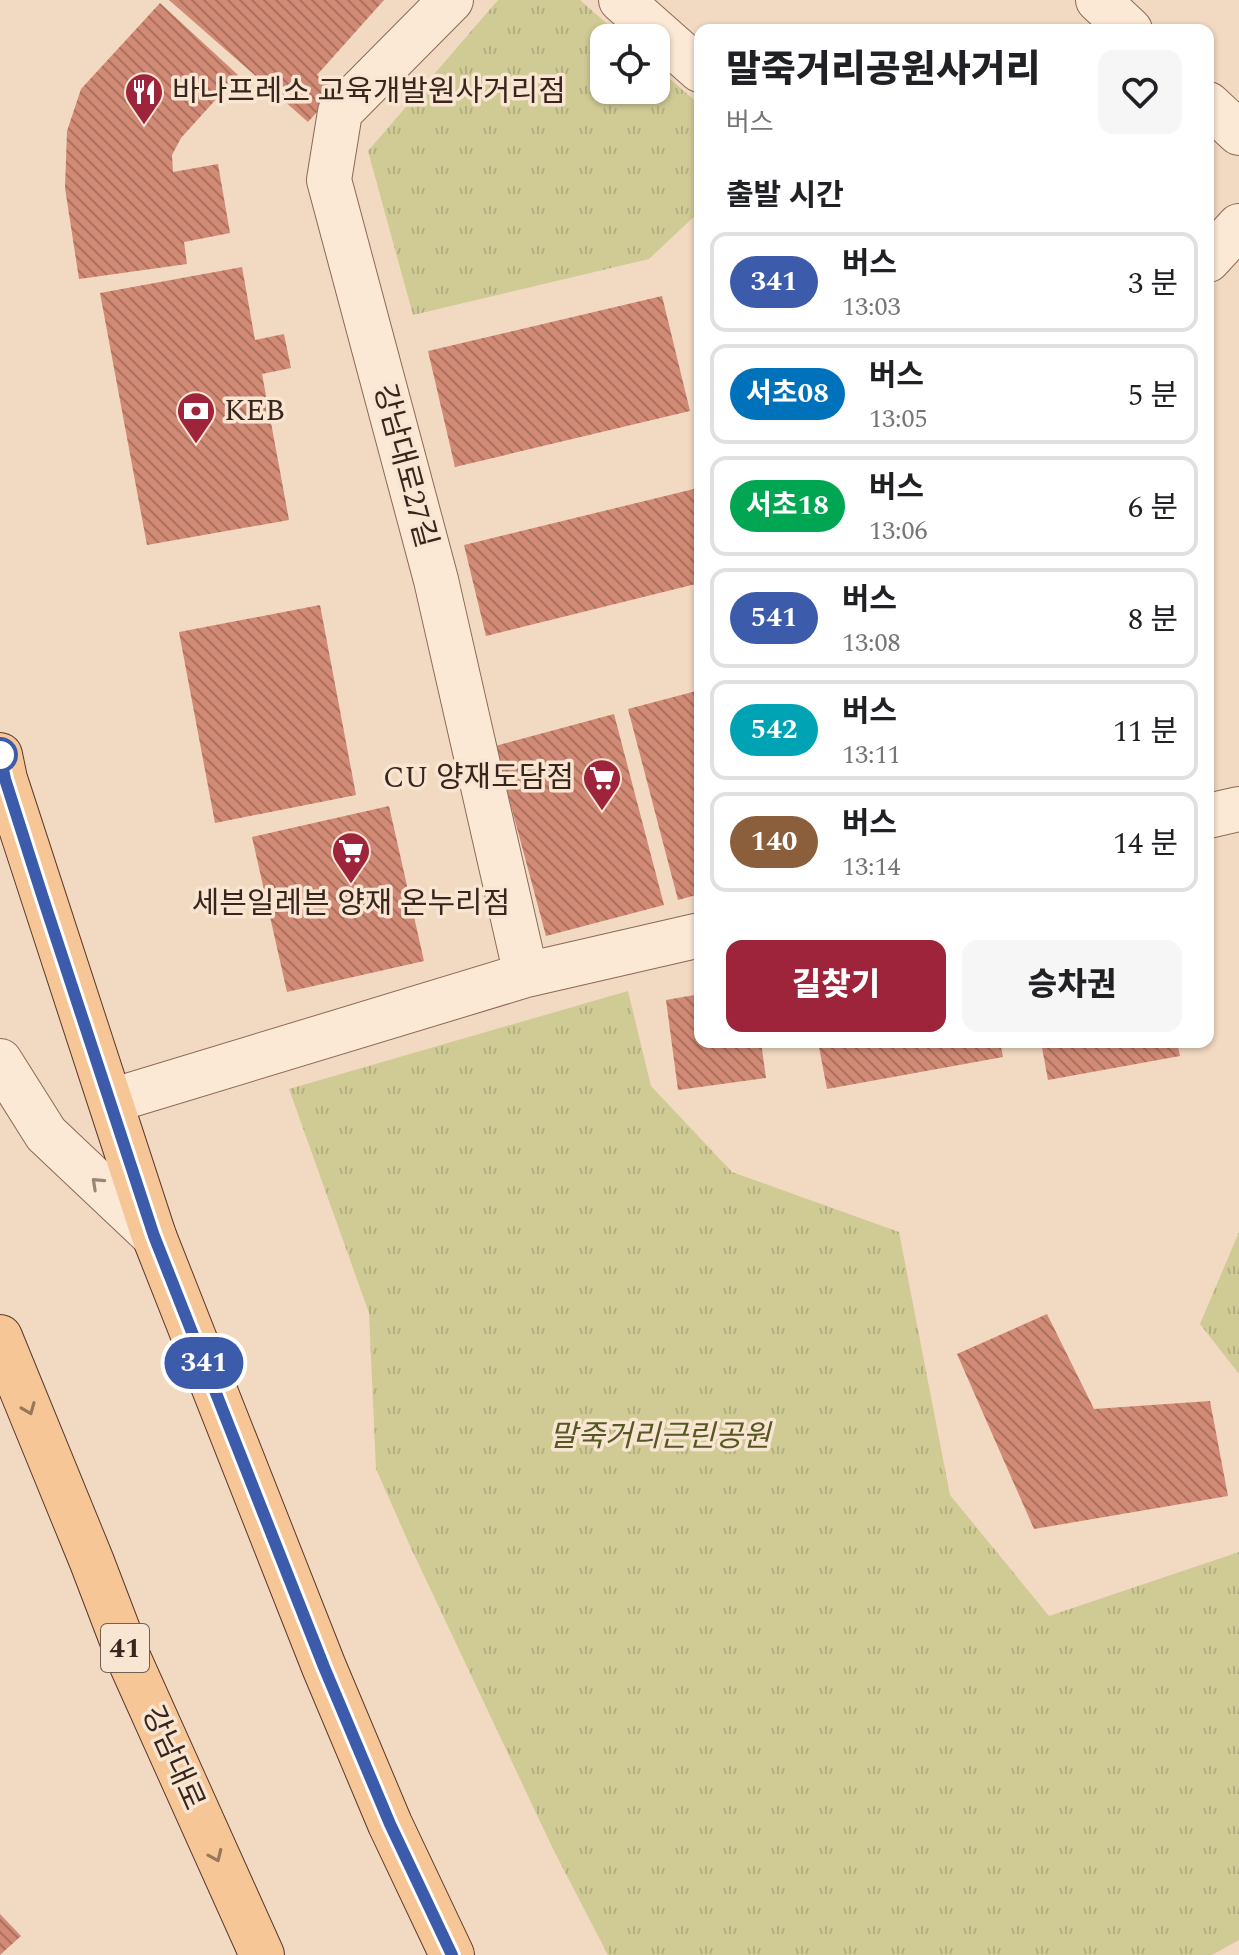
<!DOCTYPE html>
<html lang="ko">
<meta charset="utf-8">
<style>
body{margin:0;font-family:Spectral,"Noto Sans KR",serif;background:#f6f6f6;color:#202124;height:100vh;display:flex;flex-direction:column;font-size:30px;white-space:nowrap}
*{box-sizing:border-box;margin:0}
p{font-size:26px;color:#757577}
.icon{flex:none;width:44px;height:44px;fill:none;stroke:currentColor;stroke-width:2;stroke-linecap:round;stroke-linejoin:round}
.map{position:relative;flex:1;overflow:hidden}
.drawer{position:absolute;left:694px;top:24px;width:520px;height:1024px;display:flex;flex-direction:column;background:#fff;border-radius:16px;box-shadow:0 2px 6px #0004}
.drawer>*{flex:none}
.badge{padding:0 16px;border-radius:26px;font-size:28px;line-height:52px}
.controls{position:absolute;left:590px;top:24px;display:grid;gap:16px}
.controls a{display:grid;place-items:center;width:80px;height:80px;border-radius:16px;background:#fff;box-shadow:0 2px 6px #0004;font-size:40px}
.map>.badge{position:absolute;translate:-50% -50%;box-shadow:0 0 0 4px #fff}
h2{padding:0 32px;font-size:30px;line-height:72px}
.round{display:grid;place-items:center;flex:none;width:84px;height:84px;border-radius:16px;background:#f6f6f6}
.headline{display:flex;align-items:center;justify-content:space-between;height:136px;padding:0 32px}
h1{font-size:38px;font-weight:800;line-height:60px}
.primary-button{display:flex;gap:16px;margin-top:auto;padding:16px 32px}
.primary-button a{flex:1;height:92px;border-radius:16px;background:#9e243c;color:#fff;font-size:32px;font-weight:800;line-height:92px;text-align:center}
.primary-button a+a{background:#f6f6f6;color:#202124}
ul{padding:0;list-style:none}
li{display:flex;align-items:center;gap:24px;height:100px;margin:0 16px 12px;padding:0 16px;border:4px solid #e0e0e0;border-radius:16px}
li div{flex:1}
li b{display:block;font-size:30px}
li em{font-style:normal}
li .badge{min-width:88px;font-weight:700;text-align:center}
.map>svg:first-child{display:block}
.grass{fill:url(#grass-tufts)}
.building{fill:url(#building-back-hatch)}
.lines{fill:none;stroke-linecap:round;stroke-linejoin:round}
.minor-casing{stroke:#8c6958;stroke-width:46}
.major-casing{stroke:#59382c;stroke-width:46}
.minor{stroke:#fbe8d5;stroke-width:44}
.major{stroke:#f6c697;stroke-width:44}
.oneway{stroke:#9a8679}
.oneway2{stroke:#98765a}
.line-casing{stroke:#fff;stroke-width:18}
.line{stroke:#3d5bab;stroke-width:12}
.stop-dot{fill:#fff;stroke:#3d5bab;stroke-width:4}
.labels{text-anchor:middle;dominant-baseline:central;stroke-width:7;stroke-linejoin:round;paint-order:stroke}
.shield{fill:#f8e5d2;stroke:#735f53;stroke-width:2}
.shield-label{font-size:28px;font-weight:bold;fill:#3a251d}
.poi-label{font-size:30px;fill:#3a251d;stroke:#f8e5d2;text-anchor:start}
.street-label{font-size:30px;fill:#3a251d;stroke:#f8e5d2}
.park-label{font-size:30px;font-style:italic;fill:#555822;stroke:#f8e5d2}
</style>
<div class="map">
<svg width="1239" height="1955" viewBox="0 0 1239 1955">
<defs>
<pattern id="grass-tufts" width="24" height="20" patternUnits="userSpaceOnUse" patternTransform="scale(2)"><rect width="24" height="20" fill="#d0cb95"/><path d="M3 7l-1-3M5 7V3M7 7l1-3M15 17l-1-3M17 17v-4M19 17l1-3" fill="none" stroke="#b3ae80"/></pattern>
<pattern id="building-back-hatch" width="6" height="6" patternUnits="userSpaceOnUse" patternTransform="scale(2)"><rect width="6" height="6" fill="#d18a75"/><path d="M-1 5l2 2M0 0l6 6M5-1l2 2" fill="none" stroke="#ab715f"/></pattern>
</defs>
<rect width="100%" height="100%" fill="#f1d9c2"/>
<!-- grass -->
<path class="grass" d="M498,0H580L623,38H604V90H656V67L700,105V211L649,259L413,315L368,151Z
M628,991L651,1086L732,1172L899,1232L950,1495L1049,1616L1239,1552V1940L1212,1955H608L553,1849L411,1548L376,1469L369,1313L289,1089Z
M1239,1232V1374L1200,1324Z"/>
<!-- building -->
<path class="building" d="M169,0H384L317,75L336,91L308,122Z
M160,3L238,75L181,138L172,155L173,172L218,164L230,233L184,242L187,264L79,279L65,188L67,131L81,89Z
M242,267L255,340L284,334L291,368L262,374L289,520L147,545L100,293Z
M662,296L690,411L455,467L428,351Z
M698,488L700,497V583L486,636L464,545Z
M320,605L356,795L215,823L179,632Z
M700,690V894L678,900L628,709Z
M614,714L664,905L546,936L495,746Z
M389,806L424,961L287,992L252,837Z
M700,994V1042H761L766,1078L678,1090L666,1000Z
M818,1042H1000L1003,1057L827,1089Z
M1041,1042H1177L1180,1056L1048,1080Z
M1047,1314L1094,1409L1210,1401L1228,1496L1034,1529L957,1354Z
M0,1914L21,1936L0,1955Z"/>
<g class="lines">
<!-- minor casing -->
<g class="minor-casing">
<path id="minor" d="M451,0L340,112L329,180L436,580L526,975
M621,0L700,70
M1098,0L1130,30
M1208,104L1239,133
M1208,260L1239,226
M1208,816L1239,809
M0,1061L46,1134L154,1236
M111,1101L526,975L700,935"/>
</g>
<!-- major casing -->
<g class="major-casing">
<path id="major" d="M0,755L5,779L154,1236L324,1667L390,1824L452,1955
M0,1337L92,1562L129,1659L262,1955"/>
</g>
<!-- minor -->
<use href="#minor" class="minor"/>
<!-- major -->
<use href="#major" class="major"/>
</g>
<!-- one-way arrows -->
<defs><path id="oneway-chevron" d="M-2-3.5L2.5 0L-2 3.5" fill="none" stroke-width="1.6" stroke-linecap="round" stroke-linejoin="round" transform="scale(2)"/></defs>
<use class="oneway" href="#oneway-chevron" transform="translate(97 1183) rotate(-137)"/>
<g class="oneway2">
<use href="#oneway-chevron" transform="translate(29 1409) rotate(68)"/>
<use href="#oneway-chevron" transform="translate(216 1856) rotate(66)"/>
</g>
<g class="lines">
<!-- line casing -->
<g class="line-casing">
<path id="line" d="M0,755L5,779L42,895L154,1236L324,1667L390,1824L452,1955"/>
</g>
<!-- line -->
<use href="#line" class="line"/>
</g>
<!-- icons -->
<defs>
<g id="restaurant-pin" transform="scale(2)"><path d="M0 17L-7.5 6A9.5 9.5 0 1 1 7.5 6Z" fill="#9e243c" stroke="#f8e5d2"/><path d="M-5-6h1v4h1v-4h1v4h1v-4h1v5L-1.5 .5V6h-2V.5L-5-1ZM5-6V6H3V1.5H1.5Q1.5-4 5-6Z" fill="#fff"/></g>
<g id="bank-pin" transform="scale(2)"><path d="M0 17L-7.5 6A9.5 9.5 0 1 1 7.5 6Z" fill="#9e243c" stroke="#f8e5d2"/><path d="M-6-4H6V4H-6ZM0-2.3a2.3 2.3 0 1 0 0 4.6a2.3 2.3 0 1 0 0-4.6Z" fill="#fff"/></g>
<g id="supermarket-pin" transform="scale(2)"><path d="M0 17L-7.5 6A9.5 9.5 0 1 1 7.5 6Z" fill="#9e243c" stroke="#f8e5d2"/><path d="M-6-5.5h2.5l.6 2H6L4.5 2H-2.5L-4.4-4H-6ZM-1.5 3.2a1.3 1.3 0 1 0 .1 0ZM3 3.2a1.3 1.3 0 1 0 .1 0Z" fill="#fff"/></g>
</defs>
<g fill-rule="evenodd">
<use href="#restaurant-pin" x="144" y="92"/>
<use href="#bank-pin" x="196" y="411"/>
<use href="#supermarket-pin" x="602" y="778"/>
<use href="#supermarket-pin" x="351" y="851"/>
</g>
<!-- markers -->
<circle class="stop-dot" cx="0" cy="755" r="16"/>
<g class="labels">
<!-- shield labels -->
<rect class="shield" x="101" y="1624" width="48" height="48" rx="6"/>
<g class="shield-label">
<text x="125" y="1648">41</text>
</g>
<!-- poi labels -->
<g class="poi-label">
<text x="172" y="92">바나프레소 교육개발원사거리점</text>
<text x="224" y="411">KEB</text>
<text x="574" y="778" text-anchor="end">CU 양재도담점</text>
<text x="351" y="904" text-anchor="middle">세븐일레븐 양재 온누리점</text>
</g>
<!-- street labels -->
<g class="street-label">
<text transform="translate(405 466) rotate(75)">강남대로27길</text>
<text transform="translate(173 1758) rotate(66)">강남대로</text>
</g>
<!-- park labels -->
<g class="park-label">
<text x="660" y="1437">말죽거리근린공원</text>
</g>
</g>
</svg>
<div class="controls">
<a><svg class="icon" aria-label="locate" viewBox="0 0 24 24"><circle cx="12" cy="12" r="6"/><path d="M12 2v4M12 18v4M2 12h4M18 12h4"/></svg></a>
</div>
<b class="badge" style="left:204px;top:1363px;background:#3d5bab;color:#fff">341</b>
<section class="drawer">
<div class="headline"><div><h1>말죽거리공원사거리</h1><p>버스</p></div><a class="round"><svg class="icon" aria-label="heart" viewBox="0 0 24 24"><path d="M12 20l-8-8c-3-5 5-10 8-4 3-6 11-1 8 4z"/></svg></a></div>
<h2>출발 시간</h2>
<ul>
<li><span class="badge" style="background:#3d5bab;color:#fff">341</span><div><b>버스</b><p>13:03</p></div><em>3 분</em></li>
<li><span class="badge" style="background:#0072bc;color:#fff">서초08</span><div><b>버스</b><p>13:05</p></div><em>5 분</em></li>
<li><span class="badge" style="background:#00a651;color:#fff">서초18</span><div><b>버스</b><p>13:06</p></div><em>6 분</em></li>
<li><span class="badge" style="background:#3d5bab;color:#fff">541</span><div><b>버스</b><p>13:08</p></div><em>8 분</em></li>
<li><span class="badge" style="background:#00a3b4;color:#fff">542</span><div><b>버스</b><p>13:11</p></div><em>11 분</em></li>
<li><span class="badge" style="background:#8b5e3c;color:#fff">140</span><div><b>버스</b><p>13:14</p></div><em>14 분</em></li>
</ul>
<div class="primary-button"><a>길찾기</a><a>승차권</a></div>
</section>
</div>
